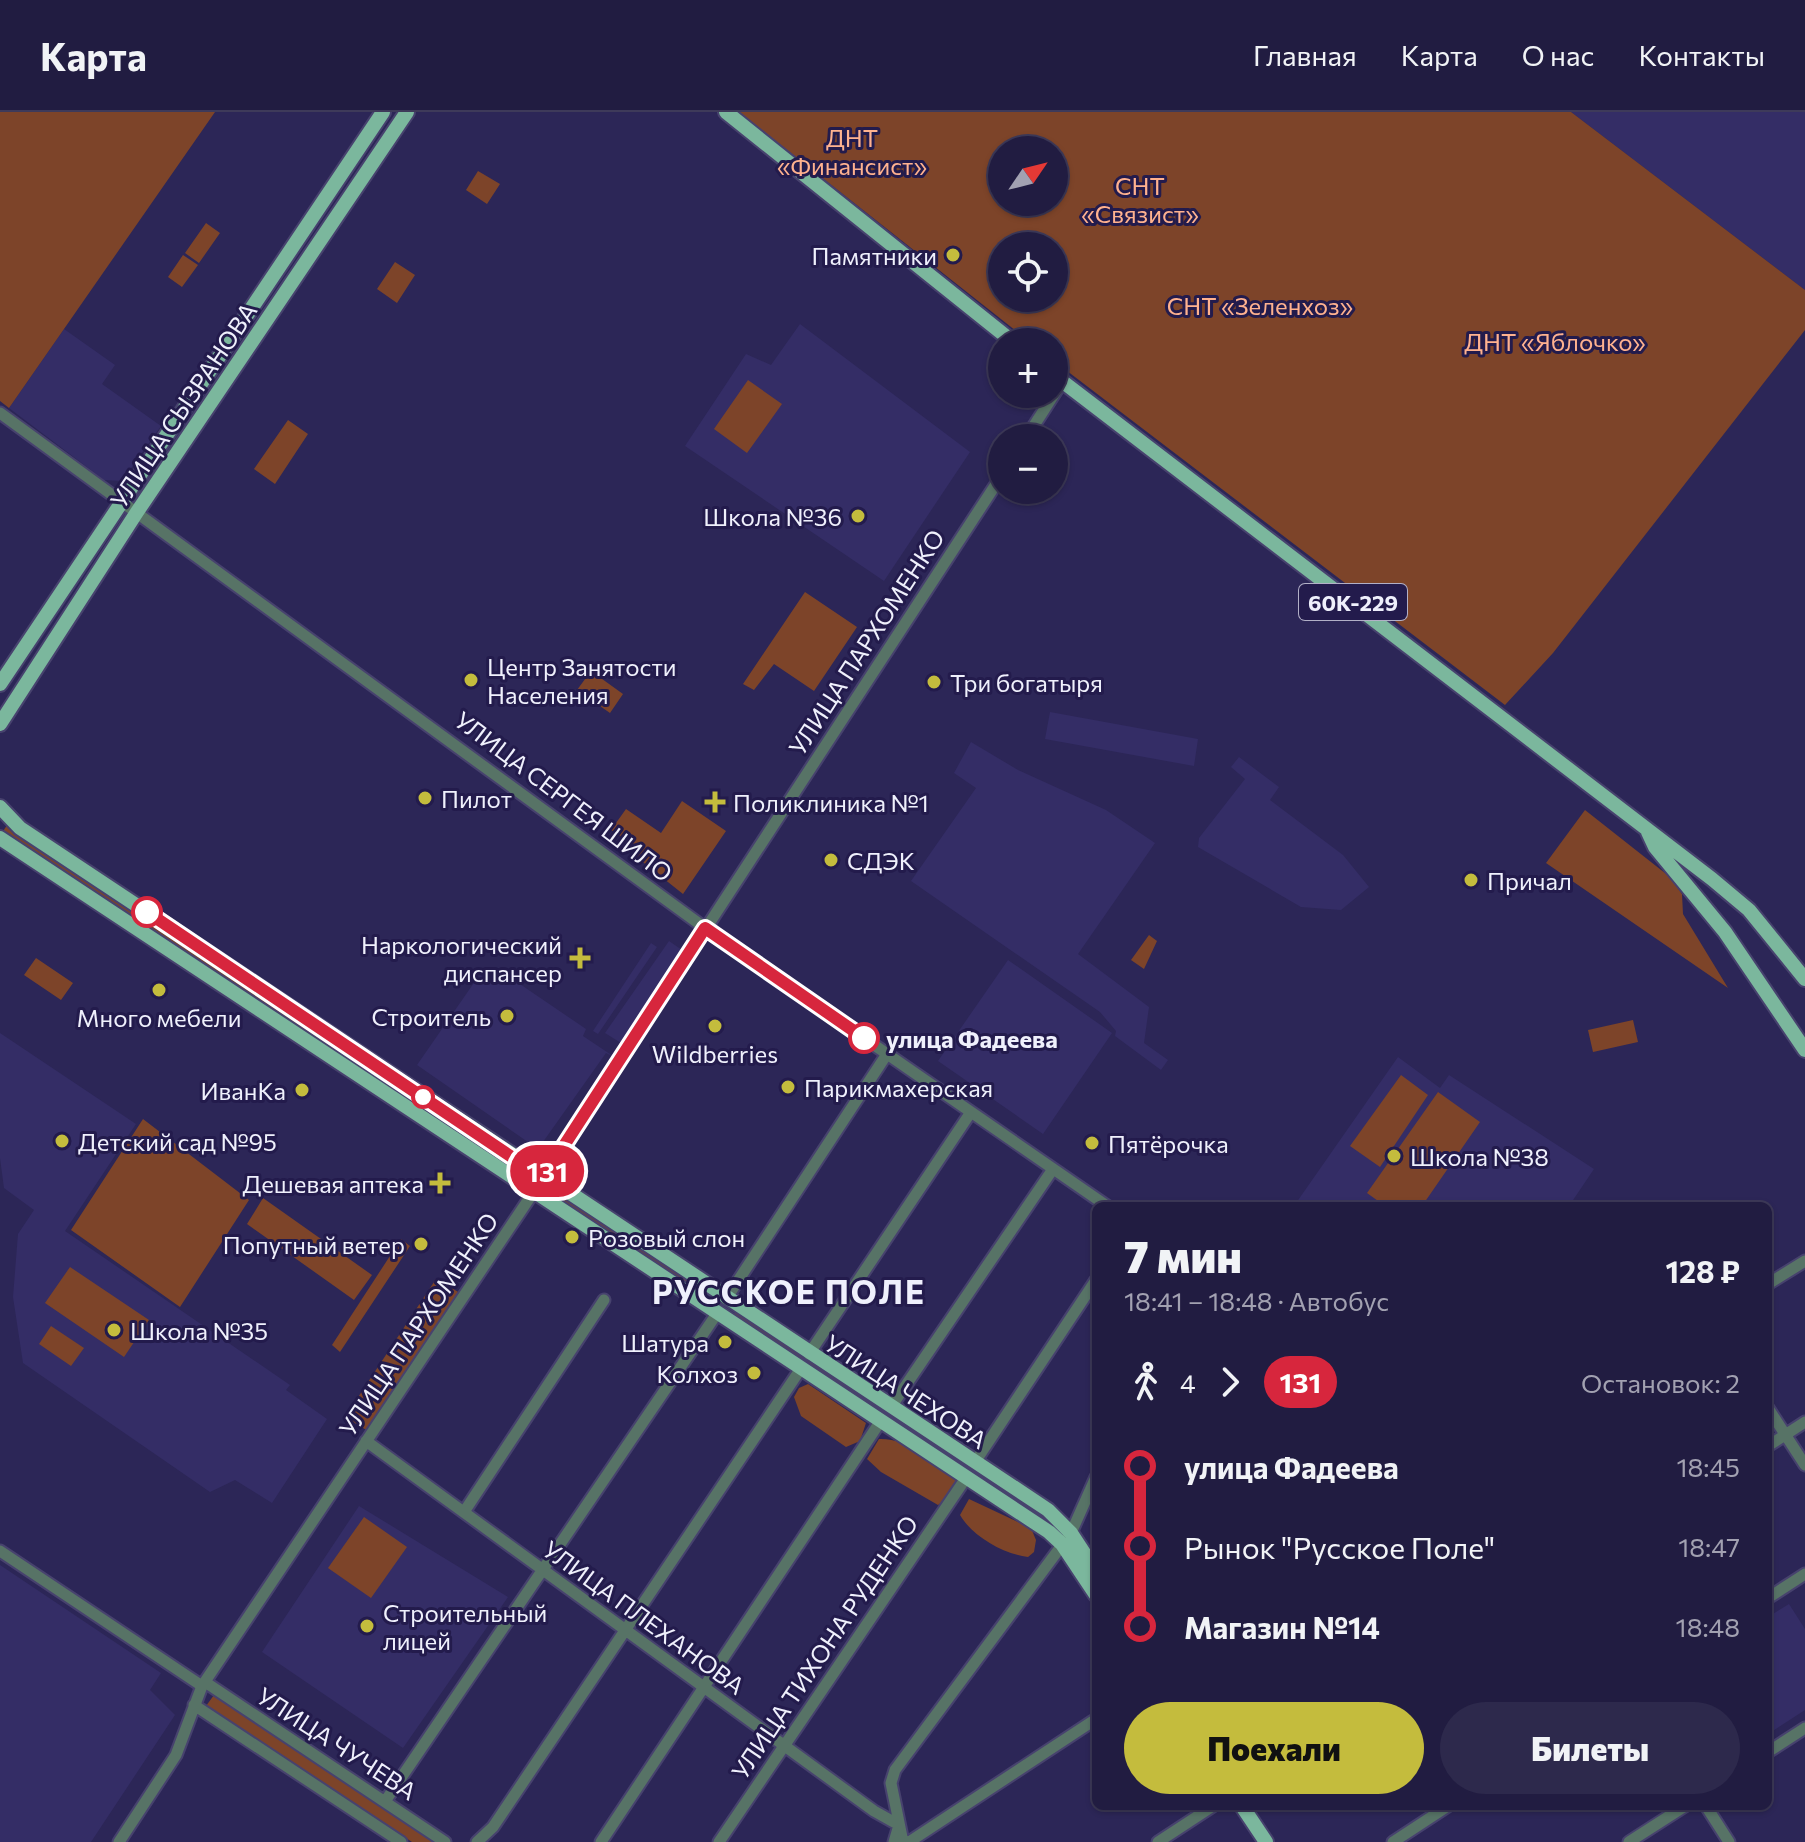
<!DOCTYPE html>
<html lang="ru">
<meta charset="utf-8">
<style>
body{margin:0;font-family:Commissioner,sans-serif;background:#2d294c;color:#f1f3f6;height:100vh;display:flex;flex-direction:column;font-size:30px;white-space:nowrap}
*{box-sizing:border-box;margin:0}
p{font-size:26px;color:#a2a1b1}
.icon{flex:none;width:44px;height:44px;fill:none;stroke:currentColor;stroke-width:2;stroke-linecap:round;stroke-linejoin:round}
.map{position:relative;flex:1;overflow:hidden}
.sheet{position:absolute;left:1092px;top:1090px;width:680px;height:608px;display:flex;flex-direction:column;background:#211c41;border-radius:12px;box-shadow:0 2px 6px #0004,0 0 0 2px #3e3a5a}
.sheet>*{flex:none}
.badge{padding:0 16px;border-radius:26px;font-size:28px;line-height:52px}
.needle{width:52px;rotate:55deg}
.fabs{position:absolute;left:988px;top:24px;display:grid;gap:16px}
.fabs a{display:grid;place-items:center;width:80px;height:80px;border-radius:50%;background:#211c41;box-shadow:0 2px 6px #0004,0 0 0 2px #3e3a5a;font-size:40px}
.map>.badge{position:absolute;translate:-50% -50%;box-shadow:0 0 0 4px #fff}
.legs{display:flex;align-items:center;gap:12px;height:88px;padding:0 32px;font-size:26px}
.legs p{margin-inline-start:auto}
.overview{display:flex;align-items:center;justify-content:space-between;height:136px;padding:0 32px}
h1{font-size:44px;font-weight:800;line-height:60px}
.cta{display:flex;gap:16px;margin-top:auto;padding:16px 32px}
.cta a{flex:1;height:92px;border-radius:48px;background:#c4bc3d;color:#111;font-size:32px;font-weight:800;line-height:92px;text-align:center}
.cta a+a{background:#2d294c;color:#f1f3f6}
ul{padding:0 32px;list-style:none}
li{display:flex;align-items:center;gap:28px;height:80px;font-size:30px}
li i{display:grid;place-items:center;width:12px;height:100%;margin:0 10px;background:currentColor}
li i::after{content:'';width:20px;height:20px;margin:-10px;border:6px solid;border-radius:50%;background:#211c41}
li p{margin-inline-start:auto}
li:first-child i{background:linear-gradient(#0000 50%,currentColor 0)}
li:last-child i{background:linear-gradient(currentColor 50%,#0000 0)}
header{display:flex;align-items:center;gap:48px;box-sizing:border-box;height:112px;padding:0 40px;background:#211c41;border-bottom:2px solid #3e3a5a}
header strong{font-size:38px}
nav{display:flex;gap:44px;margin-inline-start:auto;font-size:28px}
.map>svg:first-child{display:block}
.built{fill:#342d66}
.green{fill:#7d4429;fill-rule:evenodd}
.lines{fill:none;stroke-linecap:round;stroke-linejoin:round}
.minor-casing{stroke:#47426e;stroke-width:15}
.major-casing{stroke:#47426e;stroke-width:18}
.minor{stroke:#577366;stroke-width:11}
.major{stroke:#7bb79d;stroke-width:14}
.line-1-casing{stroke:#fff;stroke-width:18}
.line-1{stroke:#d7263d;stroke-width:12}
.poi-dot{fill:#c4bc3d;stroke:#231b4c;stroke-width:3}
.stop-1-dot{fill:#fff;stroke:#d7263d;stroke-width:4}
.labels{text-anchor:middle;dominant-baseline:central;stroke-width:6;stroke-linejoin:round;paint-order:stroke}
.shield{fill:#231b4c;stroke:#b2b0c7;stroke-width:2}
.shield-label{font-size:22px;font-weight:bold;fill:#eff0fc}
.park-label{font-size:24px;fill:#ffb28f;stroke:#231b4c}
.poi-label{font-size:24px;fill:#eff0fc;stroke:#231b4c;text-anchor:start}
.street-label{font-size:24px;fill:#eff0fc;stroke:#231b4c}
.stop-label{font-size:24px;font-weight:bold;fill:#eff0fc;stroke:#231b4c;text-anchor:start}
.district-label{font-size:32px;font-weight:bold;letter-spacing:2px;fill:#eff0fc;stroke:#231b4c}
</style>
<header>
<strong>Карта</strong>
<nav><a>Главная</a><a>Карта</a><a>О нас</a><a>Контакты</a></nav>
</header>
<div class="map">
<svg width="1805" height="1730" viewBox="0 0 1805 1730">
<rect width="100%" height="100%" fill="#2c2657"/>
<!-- built -->
<path class="built" d="M1571,0H1805V178Z
M800,212L970,340L884,469L685,334L746,242L771,253Z
M64,217L115,253L102,272L161,314L122,369L104,368L9,296Z
M1050,600L1198,627L1194,654L1045,627Z
M971,630L1018,658L1106,698L1155,731L1078,842L1149,895L1144,931L1168,948L1161,958L1115,924L1116,919L1100,900L911,769L976,676L954,661Z
M1239,645L1279,675L1270,688L1343,743L1369,775L1341,798L1301,795L1198,735L1199,726L1245,667L1231,655Z
M669,829L682,838L621,931L605,921Z
M651,831L657,835L598,922L593,919Z
M1008,848L1112,921L1043,1022L938,949Z
M489,863L507,871L511,866L586,917L583,924L616,946L606,941L538,1037L417,953L478,865Z
M0,921L136,1012L65,1119L290,1273L286,1278L327,1307L272,1391L235,1368L210,1380L23,1251L13,1185L18,1122L34,1098L4,1076L0,1046Z
M1398,945L1440,976L1449,963L1594,1057L1569,1094H1294Z
M359,1394L508,1485L403,1636L262,1540Z
M0,1453L161,1561L150,1578L175,1603L91,1730H0Z
M1789,1492L1805,1517V1598L1768,1622V1505Z"/>
<!-- green -->
<path class="green" d="M0,0H215L9,296L0,289Z
M739,0H1571L1805,178V218L1553,541L1505,593L1054,249V230H1030ZM1002,38H1054V90H1002ZM1002,134H1054V186H1002Z
M478,59L500,72L487,92L466,78Z
M206,111L220,121L199,151L185,141Z
M183,143L198,153L182,175L168,165Z
M395,150L415,163L397,191L377,177Z
M748,268L782,292L747,341L714,317Z
M288,308L308,322L275,372L254,357Z
M805,480L857,515L814,579L774,552L754,578L743,572Z
M591,559L623,582L610,601L577,578Z
M682,689L726,719L683,782L634,743L638,736L611,718L626,697L661,721Z
M1585,698L1670,765L1682,782L1683,802L1728,876L1546,751Z
M7,713L497,1039L491,1047L2,721Z
M1149,823L1157,829L1144,857L1131,848Z
M36,846L73,871L61,888L24,863Z
M1633,908L1638,930L1593,940L1588,918Z
M1401,963L1428,983L1380,1055L1350,1034Z
M1438,980L1480,1010L1422,1094H1385L1367,1081Z
M143,1007L249,1088L180,1195L71,1118Z
M561,1082L689,1169L685,1175L556,1089Z
M263,1086L372,1163L354,1188L247,1112Z
M401,1127L410,1134L340,1240L332,1233Z
M70,1155L149,1208L124,1245L45,1191Z
M436,1167L460,1181L368,1319L345,1305Z
M736,1199L1047,1403L1063,1420L1061,1423L732,1206Z
M51,1214L84,1236L71,1254L39,1232Z
M808,1272L866,1311L860,1329L846,1335L801,1304L794,1285L799,1276Z
M879,1327C909,1326 934,1351 956,1368V1380L938,1393L881,1360L867,1347Z
M969,1387L1031,1416L1036,1428L1034,1440L1028,1445C1003,1442 972,1424 960,1403Z
M364,1405L407,1435L371,1486L328,1456Z
M214,1583L438,1730H412L206,1594Z"/>
<g class="lines">
<!-- minor casing -->
<g class="minor-casing">
<path id="minor" d="M0,301L705,816L1107,1094
M1026,326L1062,270
M1768,1172L1805,1149
M726,1187L887,942
M809,1242L971,1000
M891,1295L1053,1057
M1768,1296L1805,1353
M366,1329L874,1699L899,1713L894,1730
M1768,1334L1805,1310
M975,1350L1096,1168
M464,1400L604,1188
M0,1439L202,1574
M1768,1486L1805,1462
M205,1570L445,1730
M194,1593L401,1730
M1768,1640L1805,1616
M386,1688L716,1203
M1706,1694L1729,1730
M119,1730L176,1643L202,1574L543,1066L1002,363
M477,1730L493,1715L800,1258
M601,1730L880,1310
M719,1730L966,1366
M903,1730L891,1671L895,1658L1071,1421L1096,1365
M909,1730L1096,1607
M1158,1730L1213,1694
M1393,1730L1448,1694
M1629,1730L1685,1694"/>
</g>
<!-- major casing -->
<g class="major-casing">
<path id="major" d="M726,0L1013,230
M1054,263L1712,767L1749,798L1805,867
M0,572L383,0
M0,612L137,400L407,0
M0,695L20,716L1048,1398L1071,1421L1096,1459
M1648,720L1655,735L1725,820L1805,938
M0,726L1049,1420L1062,1432L1096,1483
M1242,1694L1266,1730"/>
</g>
<!-- minor -->
<use href="#minor" class="minor"/>
<!-- major -->
<use href="#major" class="major"/>
</g>
<g class="lines">
<!-- line-1 casing -->
<g class="line-1-casing">
<path id="line-1" d="M147,800L543,1066L705,816L864,926"/>
</g>
<!-- line-1 -->
<use href="#line-1" class="line-1"/>
</g>
<!-- markers -->
<g class="poi-dot">
<circle cx="953" cy="143" r="8"/>
<circle cx="858" cy="404" r="8"/>
<circle cx="471" cy="568" r="8"/>
<circle cx="934" cy="570" r="8"/>
<circle cx="425" cy="686" r="8"/>
<path d="M711 678h8v8h8v8h-8v8h-8v-8h-8v-8h8z"/>
<circle cx="831" cy="748" r="8"/>
<circle cx="1471" cy="768" r="8"/>
<path d="M576 834h8v8h8v8h-8v8h-8v-8h-8v-8h8z"/>
<circle cx="159" cy="878" r="8"/>
<circle cx="507" cy="904" r="8"/>
<circle cx="715" cy="914" r="8"/>
<circle cx="788" cy="975" r="8"/>
<circle cx="302" cy="978" r="8"/>
<circle cx="62" cy="1029" r="8"/>
<circle cx="1092" cy="1031" r="8"/>
<circle cx="1394" cy="1044" r="8"/>
<path d="M436 1059h8v8h8v8h-8v8h-8v-8h-8v-8h8z"/>
<circle cx="572" cy="1125" r="8"/>
<circle cx="421" cy="1132" r="8"/>
<circle cx="114" cy="1218" r="8"/>
<circle cx="725" cy="1230" r="8"/>
<circle cx="754" cy="1261" r="8"/>
<circle cx="367" cy="1514" r="8"/>
</g>
<g class="stop-1-dot">
<circle cx="147" cy="800" r="14"/>
<circle cx="864" cy="926" r="14"/>
<circle cx="423" cy="985" r="10"/>
</g>
<g class="labels">
<!-- shield labels -->
<rect class="shield" x="1299" y="472" width="108" height="36" rx="6"/>
<g class="shield-label">
<text x="1353" y="490">60К-229</text>
</g>
<!-- park labels -->
<g class="park-label">
<text x="852" y="25">ДНТ<tspan x="852" dy="28">«Финансист»</tspan></text>
<text x="1140" y="73">СНТ<tspan x="1140" dy="28">«Связист»</tspan></text>
<text x="1260" y="193">СНТ «Зеленхоз»</text>
<text x="1555" y="229">ДНТ «Яблочко»</text>
</g>
<!-- poi labels -->
<g class="poi-label">
<text x="937" y="143" text-anchor="end">Памятники</text>
<text x="842" y="404" text-anchor="end">Школа №36</text>
<text x="487" y="554">Центр Занятости<tspan x="487" dy="28">Населения</tspan></text>
<text x="950" y="570">Три богатыря</text>
<text x="441" y="686">Пилот</text>
<text x="733" y="690">Поликлиника №1</text>
<text x="847" y="748">СДЭК</text>
<text x="1487" y="768">Причал</text>
<text x="562" y="832" text-anchor="end">Наркологический<tspan x="562" dy="28">диспансер</tspan></text>
<text x="491" y="904" text-anchor="end">Строитель</text>
<text x="159" y="905" text-anchor="middle">Много мебели</text>
<text x="715" y="941" text-anchor="middle">Wildberries</text>
<text x="804" y="975">Парикмахерская</text>
<text x="286" y="978" text-anchor="end">ИванКа</text>
<text x="78" y="1029">Детский сад №95</text>
<text x="1108" y="1031">Пятёрочка</text>
<text x="1410" y="1044">Школа №38</text>
<text x="424" y="1071" text-anchor="end">Дешевая аптека</text>
<text x="588" y="1125">Розовый слон</text>
<text x="405" y="1132" text-anchor="end">Попутный ветер</text>
<text x="130" y="1218">Школа №35</text>
<text x="709" y="1230" text-anchor="end">Шатура</text>
<text x="738" y="1261" text-anchor="end">Колхоз</text>
<text x="383" y="1500">Строительный<tspan x="383" dy="28">лицей</tspan></text>
</g>
<!-- street labels -->
<g class="street-label">
<text transform="translate(183 293) rotate(-56)">УЛИЦА СЫЗРАНОВА</text>
<text transform="translate(866 530) rotate(-57)">УЛИЦА ПАРХОМЕНКО</text>
<text transform="translate(564 684) rotate(37)">УЛИЦА СЕРГЕЯ ШИЛО</text>
<text transform="translate(418 1212) rotate(-56)">УЛИЦА ПАРХОМЕНКО</text>
<text transform="translate(906 1279) rotate(33)">УЛИЦА ЧЕХОВА</text>
<text transform="translate(644 1505) rotate(36)">УЛИЦА ПЛЕХАНОВА</text>
<text transform="translate(824 1535) rotate(-56)">УЛИЦА ТИХОНА РУДЕНКО</text>
<text transform="translate(337 1631) rotate(33)">УЛИЦА ЧУЧЕВА</text>
</g>
<!-- stop labels -->
<g class="stop-label">
<text x="886" y="926">улица Фадеева</text>
</g>
<!-- district labels -->
<g class="district-label">
<text x="789" y="1179">РУССКОЕ ПОЛЕ</text>
</g>
</g>
</svg>
<div class="fabs">
<a><svg class="needle" viewBox="-14 -14 28 28"><path d="M0-13l5 13h-10z" fill="#e53935"/><path d="M0 13l5-13h-10z" fill="#a2a1b1"/></svg></a>
<a><svg class="icon" aria-label="locate" viewBox="0 0 24 24"><circle cx="12" cy="12" r="6"/><path d="M12 2v4M12 18v4M2 12h4M18 12h4"/></svg></a>
<a>+</a>
<a>−</a>
</div>
<b class="badge" style="left:547px;top:1059px;background:#d7263d;color:#fff">131</b>
<section class="sheet">
<div class="overview"><div><h1>7 мин</h1><p>18:41 – 18:48 · Автобус</p></div><b>128 ₽</b></div>
<div class="legs"><svg class="icon" aria-label="walk" viewBox="0 0 24 24"><circle cx="13" cy="4" r="2"/><path d="M13 8l-2 6 4 7M11 14l-3 7M7 12l3-4h3l4 4"/></svg>4<svg class="icon" aria-label="forward" viewBox="0 0 24 24"><path d="M9 5l7 7-7 7"/></svg><b class="badge" style="background:#d7263d;color:#fff">131</b><p>Остановок: 2</p></div>
<ul>
<li><i style="color:#d7263d"></i><b>улица Фадеева</b><p>18:45</p></li>
<li><i style="color:#d7263d"></i><span>Рынок &quot;Русское Поле&quot;</span><p>18:47</p></li>
<li><i style="color:#d7263d"></i><b>Магазин №14</b><p>18:48</p></li>
</ul>
<div class="cta"><a>Поехали</a><a>Билеты</a></div>
</section>
</div>
